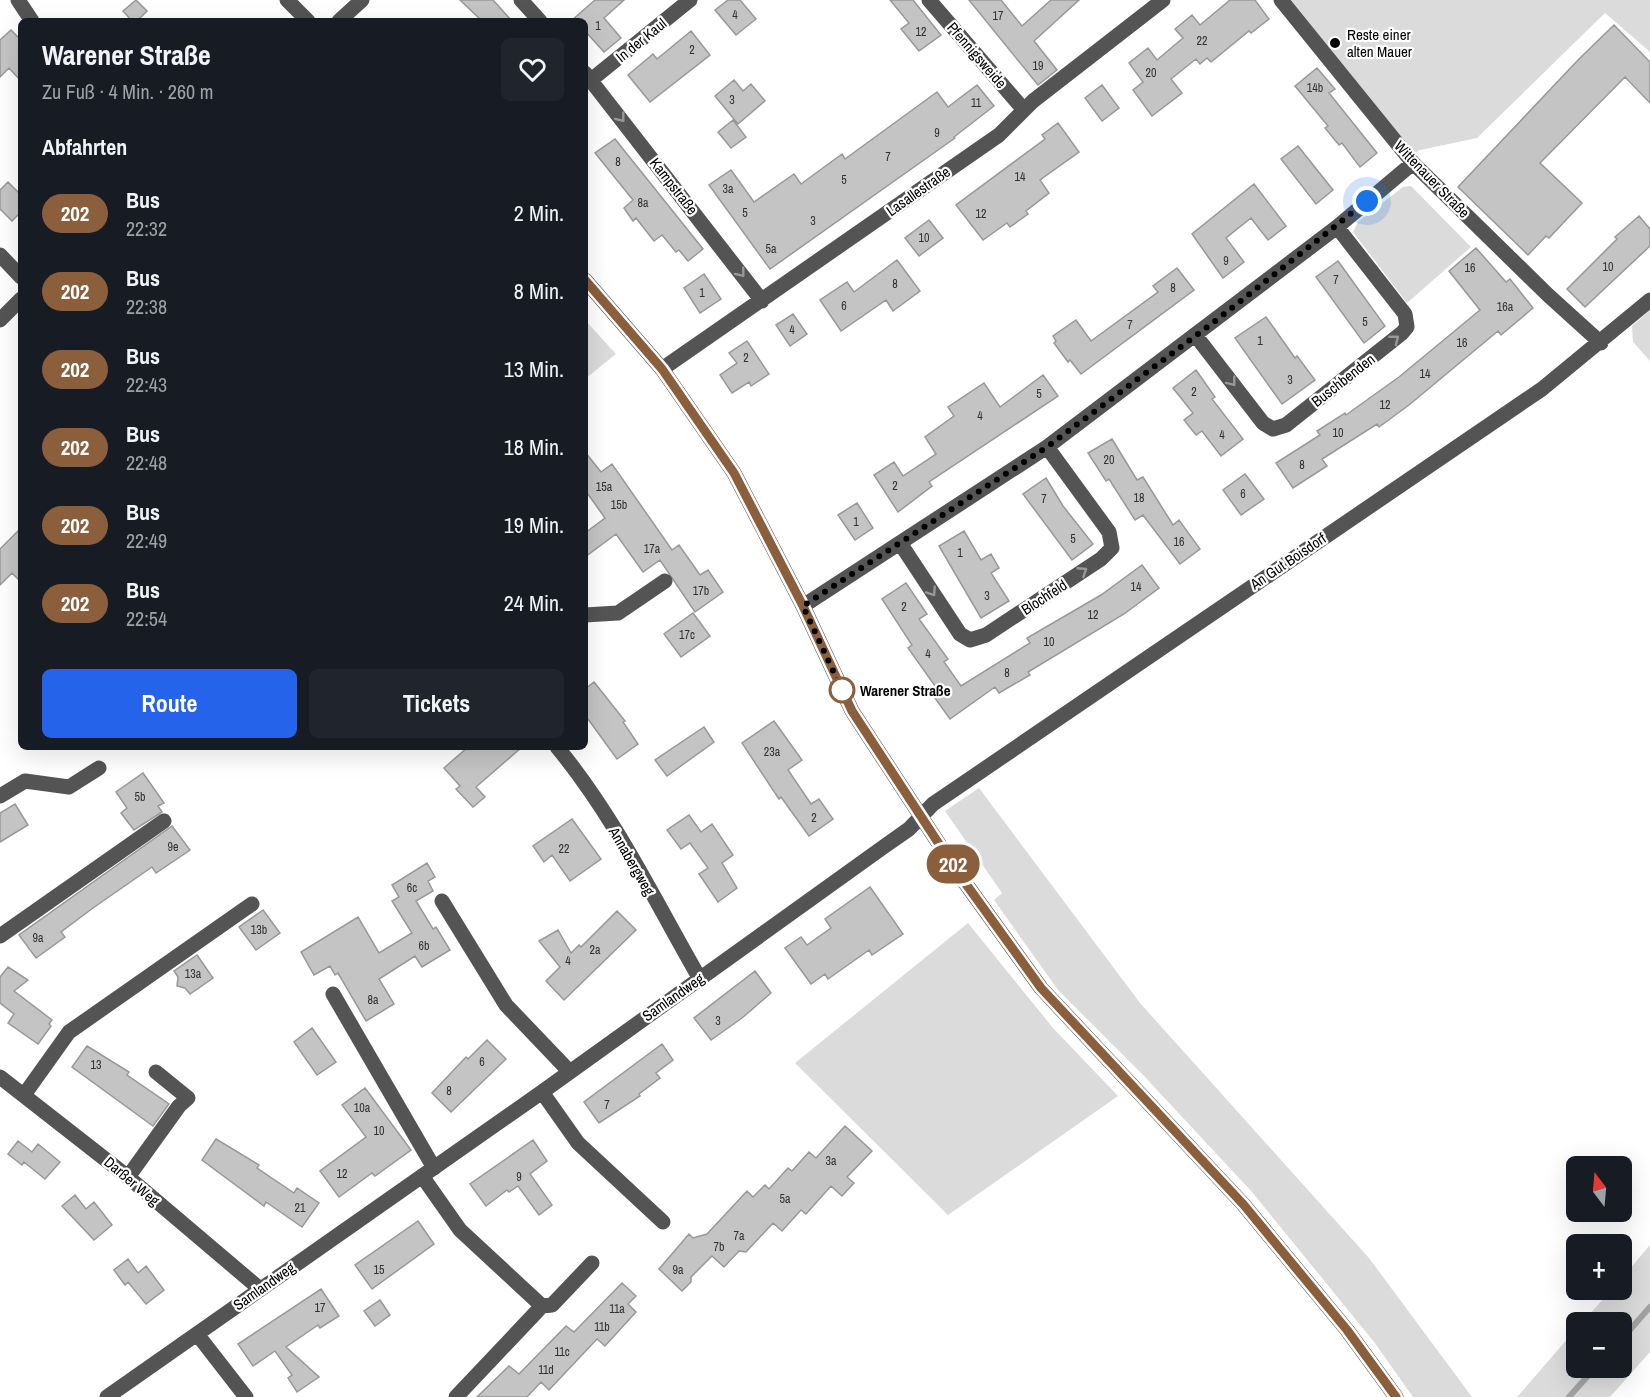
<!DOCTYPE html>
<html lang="de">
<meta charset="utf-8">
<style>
body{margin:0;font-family:"Archivo Narrow",sans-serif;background:#20242c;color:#f1f3f6;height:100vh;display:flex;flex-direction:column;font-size:22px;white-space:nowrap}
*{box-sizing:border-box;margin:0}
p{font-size:20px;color:#9ea1a6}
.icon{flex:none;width:33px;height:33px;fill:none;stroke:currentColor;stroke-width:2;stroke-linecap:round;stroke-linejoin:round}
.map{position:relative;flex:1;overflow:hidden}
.sheet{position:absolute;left:18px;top:18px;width:570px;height:732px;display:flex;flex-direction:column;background:#171b24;border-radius:9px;box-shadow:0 6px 24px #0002}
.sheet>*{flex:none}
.badge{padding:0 12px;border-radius:20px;font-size:21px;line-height:39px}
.needle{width:39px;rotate:344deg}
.fabs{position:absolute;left:1566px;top:1156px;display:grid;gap:12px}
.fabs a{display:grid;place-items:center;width:66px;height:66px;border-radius:9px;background:#171b24;box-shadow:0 6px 24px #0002;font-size:30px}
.you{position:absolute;width:30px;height:30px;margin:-15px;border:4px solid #fff;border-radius:50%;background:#1a73e8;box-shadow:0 0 0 9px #1a73e833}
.map>.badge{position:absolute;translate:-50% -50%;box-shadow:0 0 0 3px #fff}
h2{padding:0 24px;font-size:22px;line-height:54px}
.round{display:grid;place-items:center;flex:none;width:63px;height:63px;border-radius:9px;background:#20242c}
.headline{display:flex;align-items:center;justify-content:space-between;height:102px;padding:0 24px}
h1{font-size:28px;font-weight:700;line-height:45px}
.button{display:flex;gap:12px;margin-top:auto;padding:12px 24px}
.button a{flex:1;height:69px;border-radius:9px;background:#2563eb;color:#fff;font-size:24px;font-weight:700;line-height:69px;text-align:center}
.button a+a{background:#20242c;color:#f1f3f6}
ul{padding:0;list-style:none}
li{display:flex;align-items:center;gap:18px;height:78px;padding:0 24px}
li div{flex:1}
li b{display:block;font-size:22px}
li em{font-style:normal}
li .badge{min-width:66px;font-weight:700;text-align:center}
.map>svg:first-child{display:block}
.green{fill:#dbdbdb}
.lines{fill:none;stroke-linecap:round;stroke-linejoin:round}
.stream{stroke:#a2a2a2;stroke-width:6}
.building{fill:#c4c4c4;stroke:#989898;stroke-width:1.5}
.minor{stroke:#545454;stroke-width:15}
.oneway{stroke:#989898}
.line-casing{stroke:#fff;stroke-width:14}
.line{stroke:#8b5e3c;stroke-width:9}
.walk{stroke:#000;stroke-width:6;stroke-dasharray:0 10.8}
.poi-dot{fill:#000;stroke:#fff;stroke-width:2}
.stop-dot{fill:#fff;stroke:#8b5e3c;stroke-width:3}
.labels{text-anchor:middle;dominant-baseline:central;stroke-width:4.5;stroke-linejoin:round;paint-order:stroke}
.number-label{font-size:12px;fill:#313131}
.poi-label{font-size:15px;fill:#000;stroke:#fff;text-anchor:start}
.street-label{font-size:15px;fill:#000;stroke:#fff}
.stop-label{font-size:15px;font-weight:bold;fill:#000;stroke:#fff;text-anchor:start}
</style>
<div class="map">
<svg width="1650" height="1397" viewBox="0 0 1650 1397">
<rect width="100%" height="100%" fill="#fff"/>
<!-- green -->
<path class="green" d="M1289,0H1650V52L1605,13L1477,138L1420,150L1412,155Z
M1411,186L1471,247L1407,303L1353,232L1358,222L1403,187Z
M1650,310V361L1633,342L1632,326Z
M585,320L616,354L585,379Z
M979,788L1140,1003L1369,1258L1472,1397H1413L1374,1342L1252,1192L1144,1076L1058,990L994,900L1002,893L945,811Z
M968,923L1053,1028L1118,1096L948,1215L795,1063Z
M1650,1245V1352L1610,1397H1517L1576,1329V1368H1622V1323H1582L1611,1290H1622V1278Z"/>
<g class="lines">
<!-- stream -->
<path class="stream" d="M1622,1339L1650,1307
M1569,1397L1595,1368"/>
</g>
<!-- building -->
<path class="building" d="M136,0L147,11L137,21H132L123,11Z
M460,0H493L512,21H482Z
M595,0H624L604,18L621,38L604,52L585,31V21H571Z
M728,0H740L756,19L736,35L715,10Z
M890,0H913L941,35L919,51L901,29L909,23Z
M969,0H1001L1022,26L1051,0H1079L1034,41L1057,70L1038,85Z
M1230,0H1255L1269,19L1251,33L1249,31L1211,62L1207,58L1200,64L1196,59L1171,79L1182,93L1152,116L1133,90L1143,82L1129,63L1148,48L1157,60L1183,38L1175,29L1192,15L1200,25Z
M1614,25L1650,62V103L1625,77L1540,163L1582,203L1549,238L1546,236L1528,255L1458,187L1579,59Z
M11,30L21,40V81L9,68L0,77V40Z
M691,31L710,55L650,102L628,75L653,54L657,59Z
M1317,68L1335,89L1329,93L1377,153L1360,167L1342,143L1339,145L1325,128L1328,126L1295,86Z
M734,80L743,91L751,84L765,101L738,124L715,96Z
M977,85L994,106L954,137L955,138L770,269L709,185L731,170L754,202L794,174L801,184L842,154L845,159L937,92L948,107Z
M1102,85L1119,108L1102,121L1085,98Z
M733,120L746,137L731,148L718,132Z
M1058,123L1079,152L1040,180L1049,193L1026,211L1028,214L1010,227L1007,223L983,240L956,205L1045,139L1042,135Z
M615,139L703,249L688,261L679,250L676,252L662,235L654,241L636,218L633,221L624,208L633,200L595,153Z
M1298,146L1333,190L1316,204L1281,159Z
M8,182L21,195V212L12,221L0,209V190Z
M1254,184L1286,226L1268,240L1251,218L1226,238L1244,262L1223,278L1192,234Z
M1639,216L1650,229V246L1585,307L1567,289L1617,239L1615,237Z
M929,220L943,238L919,256L905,238Z
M1476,248L1506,282L1510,279L1533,308L1501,335L1498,331L1409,405L1379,427L1377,424L1322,459L1327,466L1293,488L1276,463L1320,435L1317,431L1345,413L1346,415L1399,377L1480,310L1449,271Z
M897,260L920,291L893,311L886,300L841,331L820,300L847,282L854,292Z
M1338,261L1385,326L1364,343L1316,277Z
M1177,268L1194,290L1081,374L1070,360L1068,362L1054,343L1056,341L1053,336L1076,320L1091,341L1158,292L1153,286Z
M704,274L721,299L700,313L684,288Z
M793,314L807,334L790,346L776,325Z
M1266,317L1295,358L1297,356L1315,380L1282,404L1235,338Z
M747,341L769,374L751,386L749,382L732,393L720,375L737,363L729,353Z
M1196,370L1215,397L1212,399L1243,439L1221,456L1202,431L1196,435L1184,420L1193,413L1173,388Z
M1043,375L1058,396L929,482L932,486L898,512L874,475L894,462L903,476L936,454L925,437L954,416L948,407L984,383L1000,407Z
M1112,439L1137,480L1143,477L1173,525L1179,520L1200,549L1180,564L1143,515L1135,520L1109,479L1106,481L1088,453Z
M585,452L601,472L612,464L672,550L679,545L700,575L708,570L723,592L695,612L660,560L643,572L616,534L585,557V533L605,518L585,490Z
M1245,474L1264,499L1241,515L1223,490Z
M1046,478L1063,506L1093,544L1072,560L1023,494Z
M857,503L873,528L855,540L838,515Z
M21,528V582L12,573L0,585V549Z
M964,531L981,560L991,554L999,568L991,573L1009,601L981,618L939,546Z
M1142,565L1159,588L1124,614L1028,672L1030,675L999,693L995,687L950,719L932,694L938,690L908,648L912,645L882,599L906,583L927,614L919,619L948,659L944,662L961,686L1030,643L1027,638L1101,595Z
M693,613L710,636L681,657L664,634Z
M594,682L625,721L623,722L638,744L617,759L585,715V689Z
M774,721L802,760L788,770L811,804L819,799L833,819L809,836L781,797L779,799L742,743Z
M704,727L714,742L667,776L655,760Z
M468,747H522L476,787L485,797L473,807L456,789L460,786L444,768Z
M143,773L164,803L158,806L162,812L134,830L121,813L127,808L116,792Z
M15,804L28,825L0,842V813Z
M689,815L701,832L712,824L733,855L722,863L737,888L718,902L699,874L708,868L690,843L681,849L667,830Z
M572,819L601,859L570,881L552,855L544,862L533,846Z
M172,826L190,850L156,873L152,867L93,908L61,932L65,937L36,958L19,935Z
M427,863L435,877L428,881L433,891L416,901L433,929L436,927L450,950L422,967L415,956L379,979L394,1004L366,1021L338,973L335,975L330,966L314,975L301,952L358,917L379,953L412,933L392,901L399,897L392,885Z
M870,887L903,934L872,955L869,950L828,979L825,974L811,984L785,948L801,937L807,945L831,928L825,919Z
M263,910L280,933L256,950L239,927Z
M617,911L636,930L564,1000L546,981L560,967L539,941L558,930L571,953L579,945L581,947Z
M197,955L213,978L190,994L185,988L177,986L178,977L174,971Z
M8,967L28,980L14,991L52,1020L49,1024L51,1026L38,1044L8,1023L14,1014L0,1003V977Z
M755,971L771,993L742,1018L711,1040L694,1018Z
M312,1028L336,1062L317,1075L294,1042Z
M487,1040L506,1059L451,1112L432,1093L466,1057L468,1059Z
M662,1044L673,1060L656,1073L660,1078L639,1094L640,1096L599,1123L584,1102Z
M87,1046L129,1072L127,1075L169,1104L153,1126L72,1067Z
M365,1088L411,1150L375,1176L372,1173L339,1197L320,1171L366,1137L342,1105Z
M845,1126L872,1151L847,1177L854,1183L842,1196L831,1186L806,1214L801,1210L782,1231L773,1223L746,1252L739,1251L724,1267L712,1256L691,1277V1282L682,1291L659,1269L689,1234L693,1238L707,1234L747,1191L753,1197L765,1185L769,1189L788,1168L792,1171L809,1152L816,1158Z
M216,1139L259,1165L257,1168L294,1193L297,1188L319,1203L302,1227L266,1202L264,1206L202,1160Z
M533,1140L547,1161L530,1174L552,1205L539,1215L518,1186L509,1192L507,1190L486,1206L470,1184Z
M18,1141L32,1152L38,1144L60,1162L45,1179L24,1162L22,1165L8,1154Z
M75,1195L86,1209L94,1202L112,1225L94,1240L62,1206Z
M418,1221L434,1244L372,1289L355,1265Z
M128,1259L138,1273L146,1266L164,1290L146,1304L128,1282L125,1285L114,1270Z
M622,1283L636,1296L628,1304L636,1312L605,1346L597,1339L549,1390L541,1382L527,1397H477L509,1366L519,1374L566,1326L574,1332Z
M321,1289L339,1316L320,1328L318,1325L286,1347L319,1377L297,1392L288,1378L292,1375L275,1351L253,1366L238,1344Z
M380,1300L390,1315L375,1326L364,1311Z"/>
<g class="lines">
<!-- minor -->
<path class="minor" d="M18,0L32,21
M287,0L308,21
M521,0L540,21
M929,0L1024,110
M1281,0L1413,163L1548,295L1601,343
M339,21L362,0
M585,73L762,301
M591,80L690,0
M0,255L21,277
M585,280L662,369L734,473L803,606L852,711L958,873L1041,988L1243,1204L1347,1330L1396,1397
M0,320L21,299
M1196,336L1263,423L1273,429L1286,425L1402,333L1407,327L1405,314L1337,227
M662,369L999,135L1033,101L1163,0
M900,543L960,634L970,640L986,635L1101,559L1112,548L1109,532L1047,447
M803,606L1047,447L1337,227L1413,163
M585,615L618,613L665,581
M557,747C615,817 655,901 700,979
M0,796L25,781L69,787L99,768
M442,901L506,1005L570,1072
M0,936L164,821
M333,994L434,1168
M0,1077L128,1177L260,1289
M542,1092L578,1143L663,1222
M24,1095L69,1032L252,904
M422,1176L460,1230L542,1306L456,1397
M128,1177L179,1106L188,1098L156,1072
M542,1306L552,1305L592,1263
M197,1334L246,1397
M107,1397L542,1092L882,848L909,829L933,804L1542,389L1650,300"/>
</g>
<!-- one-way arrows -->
<defs><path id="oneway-chevron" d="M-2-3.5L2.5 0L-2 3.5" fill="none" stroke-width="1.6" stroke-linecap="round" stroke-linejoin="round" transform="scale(1.5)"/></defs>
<g class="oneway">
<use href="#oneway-chevron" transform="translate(621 118) rotate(52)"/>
<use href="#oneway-chevron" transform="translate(741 273) rotate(52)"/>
<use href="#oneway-chevron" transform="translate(1395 339) rotate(-39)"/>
<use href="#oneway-chevron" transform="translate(1232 382) rotate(52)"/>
<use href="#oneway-chevron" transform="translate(1083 571) rotate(-33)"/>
<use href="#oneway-chevron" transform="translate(932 592) rotate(56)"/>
</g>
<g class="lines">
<!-- line casing -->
<g class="line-casing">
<path id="line" d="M585,280L662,369L734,473L803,606L852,711L958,873L1041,988L1243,1204L1347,1330L1396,1397"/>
</g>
<!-- line -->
<use href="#line" class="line"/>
<!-- walk -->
<path class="walk" d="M842,690L803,606L1047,447L1214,322L1367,201"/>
</g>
<!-- markers -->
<circle class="poi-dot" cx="1335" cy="43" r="6"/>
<circle class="stop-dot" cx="842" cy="690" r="12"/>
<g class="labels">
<!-- number labels -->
<g class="number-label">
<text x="735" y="15">4</text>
<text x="998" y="16">17</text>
<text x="598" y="26">1</text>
<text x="921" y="32">12</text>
<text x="1202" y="41">22</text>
<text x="692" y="50">2</text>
<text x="1038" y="66">19</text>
<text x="1151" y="73">20</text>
<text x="1315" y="88">14b</text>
<text x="732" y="100">3</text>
<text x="976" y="103">11</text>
<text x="937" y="133">9</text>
<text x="888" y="157">7</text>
<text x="618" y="162">8</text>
<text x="1020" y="177">14</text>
<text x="844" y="180">5</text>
<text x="728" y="189">3a</text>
<text x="643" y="203">8a</text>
<text x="745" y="213">5</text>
<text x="981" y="214">12</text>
<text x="813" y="221">3</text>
<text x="924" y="238">10</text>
<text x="771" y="249">5a</text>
<text x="1226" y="261">9</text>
<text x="1608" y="267">10</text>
<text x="1470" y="268">16</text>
<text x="1336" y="280">7</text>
<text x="895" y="284">8</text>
<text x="1173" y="288">8</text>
<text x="702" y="293">1</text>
<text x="844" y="306">6</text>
<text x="1505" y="307">16a</text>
<text x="1365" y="322">5</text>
<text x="1130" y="325">7</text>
<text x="792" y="330">4</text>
<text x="1260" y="341">1</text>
<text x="1462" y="343">16</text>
<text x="746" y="358">2</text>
<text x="1425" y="374">14</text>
<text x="1290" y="380">3</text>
<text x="1194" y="392">2</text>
<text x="1039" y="394">5</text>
<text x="1385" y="405">12</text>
<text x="980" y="416">4</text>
<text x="1338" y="433">10</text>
<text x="1222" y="435">4</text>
<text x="1109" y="460">20</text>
<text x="1302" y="465">8</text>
<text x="895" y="486">2</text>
<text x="604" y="487">15a</text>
<text x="1243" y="494">6</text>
<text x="1139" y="498">18</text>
<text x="1044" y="499">7</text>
<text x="619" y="505">15b</text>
<text x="856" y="522">1</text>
<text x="1073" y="539">5</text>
<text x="1179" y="542">16</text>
<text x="652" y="549">17a</text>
<text x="960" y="553">1</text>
<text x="1136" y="587">14</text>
<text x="701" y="591">17b</text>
<text x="987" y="596">3</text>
<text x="904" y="607">2</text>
<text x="1093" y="615">12</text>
<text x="687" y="635">17c</text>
<text x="1049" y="642">10</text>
<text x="928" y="654">4</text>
<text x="1007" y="673">8</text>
<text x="772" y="752">23a</text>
<text x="140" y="797">5b</text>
<text x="814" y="818">2</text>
<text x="173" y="847">9e</text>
<text x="564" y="849">22</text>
<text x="412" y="888">6c</text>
<text x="259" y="930">13b</text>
<text x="38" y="938">9a</text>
<text x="424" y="946">6b</text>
<text x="595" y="950">2a</text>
<text x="568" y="961">4</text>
<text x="193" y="974">13a</text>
<text x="373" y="1000">8a</text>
<text x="718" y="1021">3</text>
<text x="482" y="1062">6</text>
<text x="96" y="1065">13</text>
<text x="449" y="1091">8</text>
<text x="607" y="1105">7</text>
<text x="362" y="1108">10a</text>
<text x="379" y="1131">10</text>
<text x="831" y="1161">3a</text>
<text x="342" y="1174">12</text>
<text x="519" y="1177">9</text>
<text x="785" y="1199">5a</text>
<text x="300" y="1208">21</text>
<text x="739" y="1236">7a</text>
<text x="719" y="1247">7b</text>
<text x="379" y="1270">15</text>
<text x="678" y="1270">9a</text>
<text x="320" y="1308">17</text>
<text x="617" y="1309">11a</text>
<text x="602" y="1327">11b</text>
<text x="562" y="1352">11c</text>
<text x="546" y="1370">11d</text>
</g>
<!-- poi labels -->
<g class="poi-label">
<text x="1347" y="34">Reste einer<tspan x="1347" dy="17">alten Mauer</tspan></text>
</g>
<!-- street labels -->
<g class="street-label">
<text transform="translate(641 40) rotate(-39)">In der Kaul</text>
<text transform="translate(977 55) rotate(49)">Pfennigsweide</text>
<text transform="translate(1432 179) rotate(46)">Wittenauer Straße</text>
<text transform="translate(674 186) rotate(52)">Kampstraße</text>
<text transform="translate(918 191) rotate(-35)">Lasallestraße</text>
<text transform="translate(1343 380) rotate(-38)">Buschbenden</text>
<text transform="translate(1288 561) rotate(-34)">An Gut Boisdorf</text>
<text transform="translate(1044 597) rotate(-33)">Blochfeld</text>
<text transform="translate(632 861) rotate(60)">Annabergweg</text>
<text transform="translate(673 997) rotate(-35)">Samlandweg</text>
<text transform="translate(132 1181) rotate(40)">Darßer Weg</text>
<text transform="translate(264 1286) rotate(-35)">Samlandweg</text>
</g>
<!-- stop labels -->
<g class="stop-label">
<text x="860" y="690">Warener Straße</text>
</g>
</g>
</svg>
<div class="fabs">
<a><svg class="needle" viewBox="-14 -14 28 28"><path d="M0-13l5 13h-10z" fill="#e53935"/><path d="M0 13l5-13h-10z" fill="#9ea1a6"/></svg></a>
<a>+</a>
<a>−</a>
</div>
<div class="you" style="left:1367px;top:201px"></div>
<b class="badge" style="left:953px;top:864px;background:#8b5e3c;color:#fff">202</b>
<section class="sheet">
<div class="headline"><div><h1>Warener Straße</h1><p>Zu Fuß · 4 Min. · 260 m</p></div><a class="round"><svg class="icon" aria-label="heart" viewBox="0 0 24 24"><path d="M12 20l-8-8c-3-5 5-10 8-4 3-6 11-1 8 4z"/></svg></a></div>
<h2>Abfahrten</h2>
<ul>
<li><span class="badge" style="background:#8b5e3c;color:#fff">202</span><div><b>Bus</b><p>22:32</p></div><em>2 Min.</em></li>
<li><span class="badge" style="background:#8b5e3c;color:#fff">202</span><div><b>Bus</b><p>22:38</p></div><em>8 Min.</em></li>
<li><span class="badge" style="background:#8b5e3c;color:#fff">202</span><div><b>Bus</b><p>22:43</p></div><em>13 Min.</em></li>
<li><span class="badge" style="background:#8b5e3c;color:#fff">202</span><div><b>Bus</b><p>22:48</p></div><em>18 Min.</em></li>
<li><span class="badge" style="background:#8b5e3c;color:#fff">202</span><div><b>Bus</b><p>22:49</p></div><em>19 Min.</em></li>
<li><span class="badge" style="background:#8b5e3c;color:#fff">202</span><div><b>Bus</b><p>22:54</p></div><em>24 Min.</em></li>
</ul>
<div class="button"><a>Route</a><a>Tickets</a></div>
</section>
</div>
